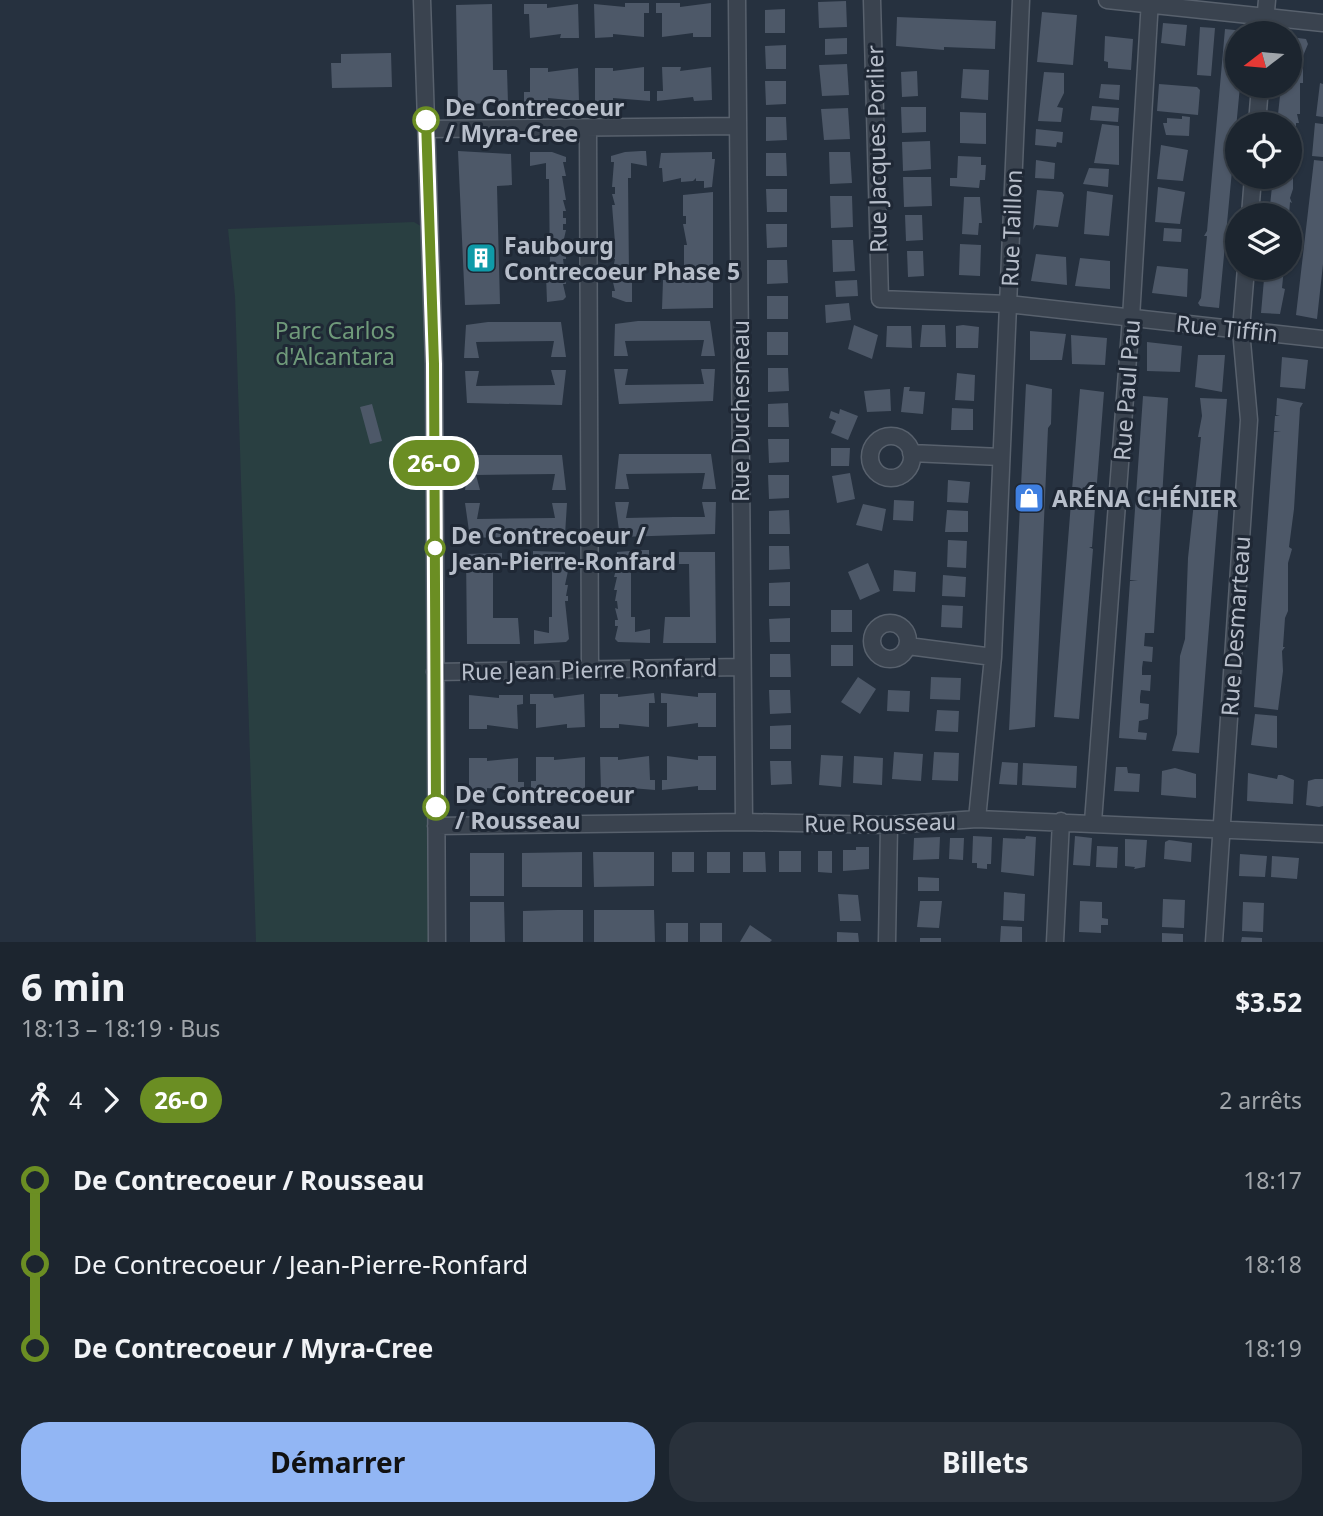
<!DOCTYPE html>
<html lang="fr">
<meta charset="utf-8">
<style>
body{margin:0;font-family:"Noto Sans",sans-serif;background:#29313b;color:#f1f3f6;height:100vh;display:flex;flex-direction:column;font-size:26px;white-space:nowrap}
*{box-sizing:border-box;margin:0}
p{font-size:23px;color:#a0a5aa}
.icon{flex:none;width:38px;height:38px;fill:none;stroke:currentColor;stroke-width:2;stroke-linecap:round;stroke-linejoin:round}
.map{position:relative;height:942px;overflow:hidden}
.sheet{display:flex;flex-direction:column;background:#1c252f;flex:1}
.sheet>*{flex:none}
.badge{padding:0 14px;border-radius:23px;font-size:24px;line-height:46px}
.needle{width:46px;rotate:254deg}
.controls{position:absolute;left:1225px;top:21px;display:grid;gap:14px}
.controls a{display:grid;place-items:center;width:77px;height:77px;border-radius:50%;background:#1c252f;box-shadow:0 2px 5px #0004,0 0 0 2px #3a424b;font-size:35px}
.map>.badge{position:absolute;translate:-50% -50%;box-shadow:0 0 0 4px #fff}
.legs{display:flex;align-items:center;gap:10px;height:77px;padding:0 21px;font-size:23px}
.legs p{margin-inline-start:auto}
.head{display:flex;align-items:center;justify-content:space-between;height:119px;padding:0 21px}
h1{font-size:38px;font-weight:700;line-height:52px}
.button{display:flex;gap:14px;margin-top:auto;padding:14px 21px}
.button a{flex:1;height:80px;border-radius:28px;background:#92b6f4;color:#111;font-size:28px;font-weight:700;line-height:80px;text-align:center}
.button a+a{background:#29313b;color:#f1f3f6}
ul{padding:0 21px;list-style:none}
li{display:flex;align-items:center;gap:24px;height:84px;font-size:26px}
li i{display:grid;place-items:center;width:10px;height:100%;margin:0 9px;background:currentColor}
li i::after{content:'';width:18px;height:18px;margin:-9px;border:5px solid;border-radius:50%;background:#1c252f}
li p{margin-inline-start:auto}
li:first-child i{background:linear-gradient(#0000 50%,currentColor 0)}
li:last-child i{background:linear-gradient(currentColor 50%,#0000 0)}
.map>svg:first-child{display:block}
.green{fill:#293f41}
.building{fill:#4d5868}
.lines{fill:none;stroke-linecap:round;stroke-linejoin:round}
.minor-casing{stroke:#58616d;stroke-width:19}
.minor{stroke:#3a434f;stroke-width:16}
.line-1-casing{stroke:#fff;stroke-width:16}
.line-1{stroke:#6b8e23;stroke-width:10}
.stop-1-dot{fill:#fff;stroke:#6b8e23;stroke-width:3.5}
.labels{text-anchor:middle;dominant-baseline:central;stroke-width:6;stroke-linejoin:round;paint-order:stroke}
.stop-label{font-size:23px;font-weight:bold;fill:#b7beca;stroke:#1f2835;text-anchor:start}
.street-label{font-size:23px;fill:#b7beca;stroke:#1f2835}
.poi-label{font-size:23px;font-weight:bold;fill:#b7beca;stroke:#1f2835;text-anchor:start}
.park-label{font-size:23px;fill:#6f9a7a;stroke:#1f2835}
</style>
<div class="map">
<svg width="1323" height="942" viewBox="0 0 1323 942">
<rect width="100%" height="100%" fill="#26313f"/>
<!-- green -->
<path class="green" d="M414,222L429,231L437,942H256L235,296L228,229Z"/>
<!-- building -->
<path class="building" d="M846,1L847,27L819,28L818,2Z
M625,3H649V13H644V37L613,34V37L595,38L594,4L625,7Z
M656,3H680V7L711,3V37H693V33L662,37V13H656Z
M492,4L493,70H507L508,103L458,104L456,5Z
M524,4H547V8L578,4L579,38H560L561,34L530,38L529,14H524Z
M785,9V33H765V10Z
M1042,12L1077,15L1073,65L1037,62Z
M897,17L996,21L995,49L944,47V50L896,46Z
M1163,23L1187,25L1185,46L1161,43Z
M1200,27L1215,28L1211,76L1197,75Z
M1225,29L1244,31L1237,33V86H1240L1219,308L1200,306L1198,303L1201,298L1207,236H1204L1207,231Z
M1105,36L1133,39L1131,70L1108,68V62L1104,61Z
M1290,37L1306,39L1308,44L1303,56V83H1300V114H1297L1299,123H1296V162H1293V189L1290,198L1292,203L1290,202L1289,215H1269L1273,177H1290V124H1277L1281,86H1290Z
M847,38V54L825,55V39Z
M786,45V69H766L765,46Z
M391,53L392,87L332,88L331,63H341V54Z
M847,64L849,95L822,96L819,65Z
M644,67V91H650V101L613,98V102H595V68H613V71Z
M662,67H681L680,71L711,67L712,100L694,101L693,97L657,101V91H663Z
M530,68H548V72L578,68L579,101L548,98V102H524V92H530Z
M963,69L989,70L988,100L961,98Z
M917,71L918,96L902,97L901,72Z
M1044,72L1064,73V93L1057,107L1063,108L1061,122L1038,121Z
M765,81H786V104L766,105Z
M1320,83L1323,84V117L1316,116Z
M1101,84L1120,85L1119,100L1099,98Z
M1159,84L1197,87L1200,90L1198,115L1157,111Z
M1092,106L1119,108L1118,122L1090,120Z
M901,107H926V132L902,133Z
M848,108L850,139L824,140L821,109Z
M960,112L986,113V144L960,143Z
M1182,116L1190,117L1189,136L1166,135L1163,123H1167V118L1182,119Z
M766,117H786L787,140L766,141Z
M1315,123L1323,124V157L1312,156Z
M1102,124L1119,126V165L1094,163Z
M1036,129L1063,132L1062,143L1057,142L1056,147L1035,145Z
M930,141L931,169L903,171L902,142Z
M1161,145L1188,150L1183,181L1157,179Z
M458,151L511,154L512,185L497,186L500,304L465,305Z
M641,151H646L647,166L631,163V178H628L629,275H632V302H626L612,297V291H615L612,278H615V273H612L615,259H612V253L615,254V248H612V243H615L612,205H615L612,194H615V187H612L614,162H611V156L625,152Z
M530,152H552L566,157V162H563L566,176H562L566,200H563L566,211H563V218H566V224H563V230H566L563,243H566V249L563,248V254H566V259H563L566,284H563L566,297L563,300L547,302L546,275H550L549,179H546V163L530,166Z
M712,152V159H715L712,187L704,188V181H696V178L693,181L681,182V178L663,182L662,168H659L661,153Z
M829,152H850L852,183L830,184Z
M766,153H786L787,176H766Z
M958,156L981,157V165H986L985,180H980L979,188L950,186V178H957Z
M1036,160L1055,163L1054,179L1035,178Z
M1314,160L1323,161V264L1317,319L1296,315Z
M1089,168L1109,169L1108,187L1083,184Z
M903,177H931L932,206L904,207Z
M1158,187L1185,192L1180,224L1155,222Z
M766,189H787V212H767Z
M1037,190L1062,192L1064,195L1058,227L1036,225L1033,230Z
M1087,191L1113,195L1109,236L1084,234Z
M713,192V268H687L684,266V245H687L683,224H686V216H683V195Z
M830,196H852L853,227L831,228Z
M964,197H980L982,223H979L978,235L962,234Z
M905,215H922L923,240L906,241Z
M766,224H787V247L767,248Z
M1164,228L1182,229L1181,242L1163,241Z
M832,240H853L855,271L833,272Z
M960,244L981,245L980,276L959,275Z
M907,251H923L924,276L908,277Z
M1036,254L1066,257L1067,285L1031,281Z
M1080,258L1110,261V289L1075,286Z
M767,260H787L788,283L767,284Z
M1157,266L1188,269L1187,297L1152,293Z
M1265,268H1284L1282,288L1285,289L1280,314L1261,313Z
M705,273H713V308L662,309L663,280L701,282Z
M857,280L858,296L836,297L835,281Z
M767,296H788V319H767Z
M849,303L851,320L826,323L825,305Z
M638,321H710L715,356H701L704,340L625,341L628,356H614L615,324Z
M488,322H561L566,357H551L554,341L476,342L479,358H464L466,325Z
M854,325L878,335L872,359L848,349Z
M922,325H945L946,347H920Z
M963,325L979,327L978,348H956V326Z
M887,326H911L912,348L886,347Z
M1030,331L1066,334L1062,360H1030Z
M767,332H788V355H767Z
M1071,335L1107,338L1105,365L1072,364Z
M1147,342L1182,346L1180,372L1147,371Z
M1198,355H1225L1222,392L1195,387Z
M1282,357L1308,360L1305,389L1280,387Z
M768,368H788L789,391L768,392Z
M614,369H628L625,385L704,384L701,369H715L713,401L619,404Z
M551,370H566L562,405L467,403L465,371H479L476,386L555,385Z
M957,373L975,375L974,401L955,400Z
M1026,384L1052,389L1051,424L1048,428L1035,727L1009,730Z
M904,387H910L909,391L925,392L923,414L901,412Z
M890,389L891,411L867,412L864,391Z
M1080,389L1104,392L1092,547H1089L1093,549L1079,719L1054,717Z
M1143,396L1168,398L1154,633H1145L1144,646L1153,647L1152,662L1143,661L1142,668V675H1151L1150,691L1141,690L1140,697V703L1149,704L1148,719L1139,721L1138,732L1147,733L1146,740L1119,738L1130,581H1138L1130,580Z
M1200,398L1227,399L1199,753L1172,751L1177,734L1180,656L1185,639L1188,558L1201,437H1198L1202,416Z
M1277,398L1303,403L1300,408L1294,509L1289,547L1292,549L1288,563V611L1285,618L1283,647H1285L1282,651L1283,671L1278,710L1254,707L1274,432H1281L1274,431L1275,416H1280L1276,415Z
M788,403L789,427H768V404Z
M372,404L382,441L370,444L360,407Z
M952,408L973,409V430H951Z
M840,409L858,416L848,440L831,433L836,421L829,418L831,411L839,414Z
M768,439H789V462L769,463Z
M831,448H850L849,466H831Z
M619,454H711L716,489H702L705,473L626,474L629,489H615Z
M470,455H562L566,490H552L555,474L476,475L480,490H465Z
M850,473L855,499L837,503L832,476Z
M768,475H789V498L769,499Z
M948,480L970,482L968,503L947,502Z
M894,500L914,501L913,521L893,520Z
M615,502H629L626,518L674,517H705L702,502H716L715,534L620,537Z
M465,503H480L477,519L555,518L552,503H567L565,535L470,538Z
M863,504L886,509L882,531L856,525Z
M789,510L790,534H769V511Z
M947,510L968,511V532H945Z
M948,540L967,541L966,568L947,567Z
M769,546H789L790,569L769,570Z
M643,550H649V564L634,561V568H631V617H635V632L650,629V643L618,642L615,639L618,626H615V620H618L615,608L618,609L617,601H615L617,590H614L617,577H614L617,566H614V560H617V552Z
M533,551L565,552V560H568L565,571H568L565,585H568L566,596H568V601H565L569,639L566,642L534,644V630L549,633V617H552V569H548V562L533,565Z
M679,552H715L716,643H663L665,617H690L689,564H679Z
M502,553V565L493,566V618H518L520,644H467L466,554Z
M868,563L880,591L860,600L848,572Z
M894,570L916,572L915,592L893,591Z
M943,575L966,577L965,597L942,596Z
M790,582V606H769V583Z
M942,605L963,606L962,628L941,627Z
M831,610H852V632H831Z
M790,618V642H770L769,619Z
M831,645H853V666H831Z
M770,654H790L791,677H770Z
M858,677L876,689L860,714L841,702Z
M931,677L961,678L960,700L930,699Z
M769,690H790L791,713L770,714Z
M888,690L910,691L909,712L887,711Z
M654,693L655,703H649V727L619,724V728H600V694H618V697Z
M661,693L698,697V693H716V727H698V723L667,727V703H661Z
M530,694H553L554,698L584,694L585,727L567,728V724L536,728V704H530Z
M469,695L499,698V695H523V704L517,705L518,729L487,725V729H469Z
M937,710L959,711L958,732L935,731Z
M1255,714L1277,716V748L1251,745Z
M791,725V749H770V726Z
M894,752L923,754L921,781L892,779Z
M934,752L959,753L958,781L932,780Z
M821,755L843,756L841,787L819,785Z
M649,756L650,780H655V790L619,787V790L601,791L600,757H618V760Z
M667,756L698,760V756H716V790H698V786L662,790V780H667Z
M854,756L883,758L882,785L853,783Z
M536,757H554V760L585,757V790L567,791V787L531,791V781H536Z
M469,758H487V761L518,758V782H524V791L487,788V792H469Z
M770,761H791L792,784L771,785Z
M1002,762L1018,763L1017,785L999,784Z
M1023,763L1077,766L1076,788L1022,785Z
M1116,767H1127L1128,773L1140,774L1139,792L1114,791Z
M1175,768L1196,774V798L1161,795L1162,771Z
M1248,773L1277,779L1278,775H1282L1294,780L1293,804L1247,801Z
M1315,779H1323V806L1319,807L1306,805L1308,781Z
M973,836L992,837L991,864H987V869L977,868V863H972Z
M1026,836L1036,837L1034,876L1001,872L1003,838L1025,839Z
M1075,836L1092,838L1090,866L1073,865Z
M940,837L939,859L913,860L914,838Z
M950,838H964L963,860L949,859Z
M1125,839L1147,840L1145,867L1134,869L1135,867L1125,866Z
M1169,840L1192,843L1191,862L1164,859L1165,842Z
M1097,846L1118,847L1117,868L1096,867Z
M856,847H869V869L843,871V850H856Z
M779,851H801V872H779Z
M818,851H832V873L818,872Z
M582,852V887H522V853Z
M593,852H654V886L594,887Z
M672,852H694V872H672Z
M707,852H730V873H707Z
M743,852H765L766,872H743Z
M470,853H504V896H470Z
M1240,854L1267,856L1265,877L1239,876Z
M1272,856L1299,858L1297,879L1271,877Z
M918,877L939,878V891H918Z
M1004,892L1025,894L1024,921L1003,920Z
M838,894L858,895L861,921H840Z
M1163,899L1185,900L1184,928L1162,927Z
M920,901H942L939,928L917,927Z
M1080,901L1102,902V918L1108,919V925H1101V933L1079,932Z
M470,902H504L505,942H470Z
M1243,902L1264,903L1263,932L1242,931Z
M557,910H583V942H523V911Z
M594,910H654L655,942H594Z
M666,923H688V942H666Z
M700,923H722V942H700Z
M750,925L772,940L770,942H740Z
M1001,926L1022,927V942H1000Z
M837,932L858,933L859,942H837Z
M1162,933L1183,934V942H1162Z
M1242,937L1262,938V942H1241Z
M920,938H941V942H920Z"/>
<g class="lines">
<!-- minor casing -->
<g class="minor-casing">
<path id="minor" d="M422,0L434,364L437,942
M737,0L744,822
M872,0L880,299L1008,304L1323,339
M1107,0L1323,23
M1264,33L1267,0
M1257,124L1260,86
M588,128L590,668
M426,129L738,126
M1250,215L1253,177
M870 457a21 21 0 1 1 42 0a21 21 0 1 1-42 0Z
M911,453L1001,457
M872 641a18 18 0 1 1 36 0a18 18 0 1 1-36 0Z
M908,646L993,657
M435,672L742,667
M977,819L993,657L1021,0
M1093,822L1131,318L1150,0
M436,826L744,822L889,825L977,819L1323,834
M887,942L889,825
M1055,942L1061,821
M1214,942L1249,420L1241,330L1246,268"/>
</g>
<!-- minor -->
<use href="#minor" class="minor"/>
</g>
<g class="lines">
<!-- line-1 casing -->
<g class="line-1-casing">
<path id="line-1" d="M426,120L434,364L436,807"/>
</g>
<!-- line-1 -->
<use href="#line-1" class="line-1"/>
</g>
<!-- icons -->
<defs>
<g id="building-square" transform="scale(1.575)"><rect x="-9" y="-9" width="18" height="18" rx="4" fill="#0f9aa8" stroke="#1f2835"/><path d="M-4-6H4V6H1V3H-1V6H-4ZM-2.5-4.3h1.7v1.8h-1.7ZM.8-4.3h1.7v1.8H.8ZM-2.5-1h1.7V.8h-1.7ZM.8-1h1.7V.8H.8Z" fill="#fff"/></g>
<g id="shop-square" transform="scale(1.575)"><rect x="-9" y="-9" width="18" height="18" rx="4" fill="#3f7fe0" stroke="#1f2835"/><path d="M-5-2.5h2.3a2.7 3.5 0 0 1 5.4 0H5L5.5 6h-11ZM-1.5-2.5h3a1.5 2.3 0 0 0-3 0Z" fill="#fff"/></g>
</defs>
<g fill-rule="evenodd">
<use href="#building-square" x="481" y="258"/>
<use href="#shop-square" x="1029" y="498"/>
</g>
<!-- markers -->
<g class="stop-1-dot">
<circle cx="426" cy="120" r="12"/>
<circle cx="435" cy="548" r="9"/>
<circle cx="436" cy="807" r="12"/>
</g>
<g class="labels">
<!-- stop labels -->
<g class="stop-label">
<text x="445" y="107">De Contrecoeur<tspan x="445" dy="26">/ Myra-Cree</tspan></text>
<text x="451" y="535">De Contrecoeur /<tspan x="451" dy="26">Jean-Pierre-Ronfard</tspan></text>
<text x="455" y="794">De Contrecoeur<tspan x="455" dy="26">/ Rousseau</tspan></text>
</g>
<!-- street labels -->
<g class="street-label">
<text transform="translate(876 149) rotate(-91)">Rue Jacques Porlier</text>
<text transform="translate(1011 228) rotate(-88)">Rue Taillon</text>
<text transform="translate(1227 328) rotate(6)">Rue Tiffin</text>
<text transform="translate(1126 390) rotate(-86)">Rue Paul Pau</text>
<text transform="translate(740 411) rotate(-90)">Rue Duchesneau</text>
<text transform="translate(1235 626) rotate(-86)">Rue Desmarteau</text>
<text transform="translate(589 669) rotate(-1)">Rue Jean Pierre Ronfard</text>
<text transform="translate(880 822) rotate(-1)">Rue Rousseau</text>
</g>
<!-- poi labels -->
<g class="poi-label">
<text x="504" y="245">Faubourg<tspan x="504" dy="26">Contrecoeur Phase 5</tspan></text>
<text x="1052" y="498">ARÉNA CHÉNIER</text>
</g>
<!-- park labels -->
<g class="park-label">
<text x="335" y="330">Parc Carlos<tspan x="335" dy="26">d'Alcantara</tspan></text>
</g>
</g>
</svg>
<div class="controls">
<a><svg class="needle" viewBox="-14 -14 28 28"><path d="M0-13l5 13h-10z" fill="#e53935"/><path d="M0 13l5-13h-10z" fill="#a0a5aa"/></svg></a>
<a><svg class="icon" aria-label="locate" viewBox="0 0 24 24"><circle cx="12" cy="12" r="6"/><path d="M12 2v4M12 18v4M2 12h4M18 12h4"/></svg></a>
<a><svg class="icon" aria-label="layers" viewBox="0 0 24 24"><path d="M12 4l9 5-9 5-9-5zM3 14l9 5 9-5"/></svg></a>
</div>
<b class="badge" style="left:434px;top:463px;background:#6b8e23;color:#fff">26-O</b>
</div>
<section class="sheet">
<div class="head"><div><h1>6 min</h1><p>18:13 – 18:19 · Bus</p></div><b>$3.52</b></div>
<div class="legs"><svg class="icon" aria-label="walk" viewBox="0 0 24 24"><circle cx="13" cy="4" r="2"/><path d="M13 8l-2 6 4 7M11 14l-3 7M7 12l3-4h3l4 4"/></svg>4<svg class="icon" aria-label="forward" viewBox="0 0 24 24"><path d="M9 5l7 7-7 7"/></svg><b class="badge" style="background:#6b8e23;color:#fff">26-O</b><p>2 arrêts</p></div>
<ul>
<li><i style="color:#6b8e23"></i><b>De Contrecoeur / Rousseau</b><p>18:17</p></li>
<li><i style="color:#6b8e23"></i><span>De Contrecoeur / Jean-Pierre-Ronfard</span><p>18:18</p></li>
<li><i style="color:#6b8e23"></i><b>De Contrecoeur / Myra-Cree</b><p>18:19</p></li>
</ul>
<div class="button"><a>Démarrer</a><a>Billets</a></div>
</section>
